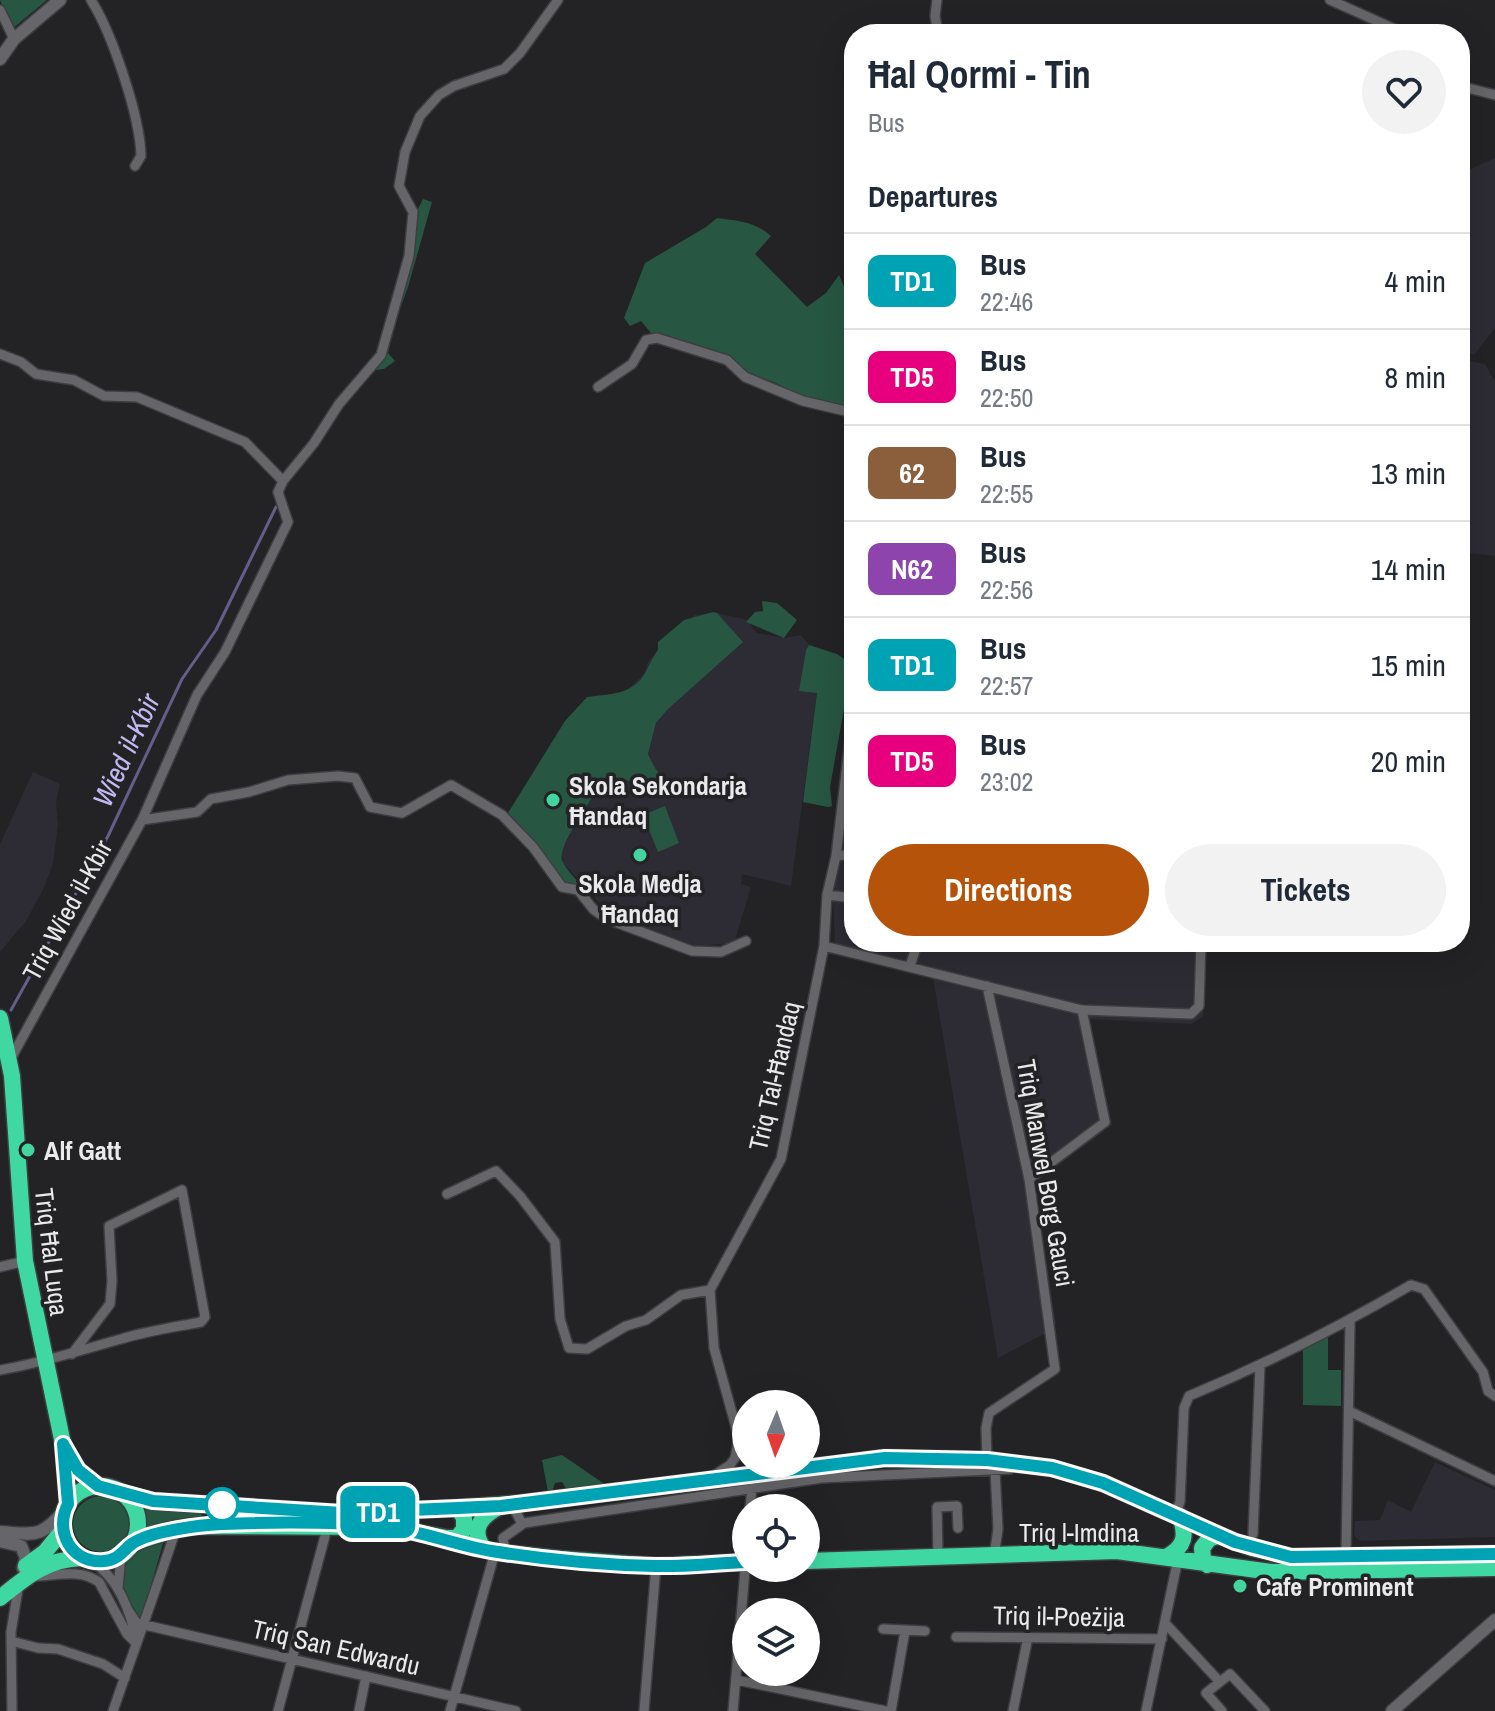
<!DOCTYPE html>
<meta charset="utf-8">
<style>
body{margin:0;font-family:"Archivo Narrow",sans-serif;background:#f2f2f3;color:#1f2937;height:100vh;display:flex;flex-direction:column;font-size:30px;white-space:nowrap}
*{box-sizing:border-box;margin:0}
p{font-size:26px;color:#747a83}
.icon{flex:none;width:44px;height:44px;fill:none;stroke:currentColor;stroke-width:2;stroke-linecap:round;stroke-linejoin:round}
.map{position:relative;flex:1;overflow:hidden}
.side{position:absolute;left:844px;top:24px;width:626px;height:928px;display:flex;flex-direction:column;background:#fff;border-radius:32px;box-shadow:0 8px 32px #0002}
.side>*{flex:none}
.badge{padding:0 16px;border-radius:12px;font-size:28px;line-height:52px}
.needle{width:52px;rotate:182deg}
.tools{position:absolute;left:732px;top:1390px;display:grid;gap:16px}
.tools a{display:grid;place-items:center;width:88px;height:88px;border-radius:50%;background:#fff;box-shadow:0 8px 32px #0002;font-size:40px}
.map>.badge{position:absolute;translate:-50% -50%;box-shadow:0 0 0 4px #fff}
h2{padding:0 24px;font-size:30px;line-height:72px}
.round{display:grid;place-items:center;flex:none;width:84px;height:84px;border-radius:42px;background:#f2f2f3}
.overview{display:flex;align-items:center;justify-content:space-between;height:136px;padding:0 24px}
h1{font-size:38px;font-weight:700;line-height:60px}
.button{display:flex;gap:16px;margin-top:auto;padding:16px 24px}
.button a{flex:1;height:92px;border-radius:48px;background:#b45309;color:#fff;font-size:32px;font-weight:700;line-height:92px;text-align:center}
.button a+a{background:#f2f2f3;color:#1f2937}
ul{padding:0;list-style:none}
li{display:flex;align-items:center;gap:24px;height:96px;padding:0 24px;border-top:2px solid #e0e1e3}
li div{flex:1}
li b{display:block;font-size:30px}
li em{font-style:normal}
li .badge{min-width:88px;font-weight:700;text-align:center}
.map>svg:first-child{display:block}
.built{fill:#2d2b34}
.green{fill:#275643}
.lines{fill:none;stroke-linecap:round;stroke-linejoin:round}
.stream{stroke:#665d8b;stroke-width:3}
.street-casing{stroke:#3e3d40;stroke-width:12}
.secondary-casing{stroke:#3e3d40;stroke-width:15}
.highway-casing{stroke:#3e3d40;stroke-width:19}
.street{stroke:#66666a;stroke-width:9}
.secondary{stroke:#66666a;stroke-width:12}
.highway{stroke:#40d8a2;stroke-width:16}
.line-casing{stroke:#fff;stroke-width:18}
.line{stroke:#00a3b4;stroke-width:12}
.poi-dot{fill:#43d4a0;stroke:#232326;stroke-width:3}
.stop-dot{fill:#fff;stroke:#00a3b4;stroke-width:4}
.labels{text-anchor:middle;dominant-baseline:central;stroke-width:7;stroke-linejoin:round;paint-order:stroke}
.poi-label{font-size:26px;font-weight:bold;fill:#eaeaec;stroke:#232326;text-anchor:start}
.street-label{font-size:26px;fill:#eaeaec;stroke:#232326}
.water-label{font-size:28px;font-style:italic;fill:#c3baf5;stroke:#232326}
</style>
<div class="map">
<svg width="1495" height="1711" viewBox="0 0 1495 1711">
<rect width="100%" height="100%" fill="#232326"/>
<!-- built -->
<path class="built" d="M1495,158V328L1474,355L1460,350V174Z
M1465,360L1485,364L1495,382V556L1460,552V362H1464Z
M717,613L752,621L751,626L757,633L784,638L801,635L809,645L806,650L800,691L817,692L791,886L742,874L741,884L751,887L734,943L695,946L629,924L610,915L564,864L561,852L576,821L607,775L663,778L654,767L648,754L656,723L667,709L625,692L645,673L648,662L658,650V642L695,615Z
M854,762V942H1207L1203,1016L1192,1024L1090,1019L1112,1125L1033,1184L1056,1324L1044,1334L998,1358L933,978L835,953L833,889Z
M33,772L60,784L56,802L58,824L53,863L44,888L26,921L0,952V844Z
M1435,1462L1495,1490V1537L1359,1541L1354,1535L1355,1521L1380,1520L1388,1500L1411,1512Z"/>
<!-- green -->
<path class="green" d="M0,0H47L12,29Z
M423,199L432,202L408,287L393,328L388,353L395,361L384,369L367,371L383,358L408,277L417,231V211Z
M717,218C738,221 754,221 771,236L755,254L807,307L826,293L839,275L854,309V411L794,394L776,383L748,373L730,357L651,333L641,321L630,326L624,318L645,263L706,227Z
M762,601L777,603L797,620L784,638L746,622L755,612L763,611Z
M713,612L717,613L743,642L668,709L656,723L648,754L655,768L663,778V782L651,787L607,775C597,792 557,845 562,860C566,870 576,879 582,886L562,883L508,813L565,721L587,697C609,694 633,695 645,673C650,664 652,658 658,650V642L684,620Z
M809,645L837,654L847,661L850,675L830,787L832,806L828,807L803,802L817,693L799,691L806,650Z
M665,806L679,843L658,852L643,815Z
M1328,1336V1370H1341V1406L1303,1405V1349Z
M562,1455L606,1485L567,1490L562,1482L555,1483L552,1492H548L542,1460Z
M73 1524a28 28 0 1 1 56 0a28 28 0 1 1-56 0Z
M141,1506L202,1511L201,1519L165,1522L145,1528Z
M164,1540L141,1620L120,1585L124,1563L137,1549Z"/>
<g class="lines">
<!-- stream -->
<path class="stream" d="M11,1010L108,836L182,679L216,630L276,507"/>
<!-- street casing -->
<g class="street-casing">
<path id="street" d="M91,0C112,33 140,116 141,156L135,166
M937,0L935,16L938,34
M1330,0L1397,30L1400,34
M0,10L14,39
M1460,86L1495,95
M0,354L21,362L36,374L74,380L104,396L137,397L245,442L283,481
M598,387L632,364L646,340L657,338L727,360L745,377L803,401L854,413
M142,820L197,812L211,799L249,792L288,780L338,776L355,778L370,807L402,813L451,785L502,815L533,847L562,887L578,890L593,909L607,919L692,951L721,952L746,941
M836,856L854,854
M827,895L854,898
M824,946L1082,1010L1191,1014L1199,1006L1201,942
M910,966L918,942
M10,1060L142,820L197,695L225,652L288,522L278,492L283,481L314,443L339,404L381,355L409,256L413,212L399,186L405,152L420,116L439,95L454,86L504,69L520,53L558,0
M1029,1179L1105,1122L1082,1010
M447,1194L496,1171L520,1196L555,1242L560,1319L569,1348L587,1349L626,1326L646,1320L681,1295L710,1290
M0,1267L25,1261
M0,1370C42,1363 81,1350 121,1339C147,1331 175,1327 201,1322L205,1317L182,1190L109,1226L112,1281L110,1304L72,1354
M1349,1411L1495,1481
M987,1460L986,1428L989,1413L1055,1369L1029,1179L987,986
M713,1476L730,1465L735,1458L739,1438L714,1348L710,1290L781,1159L824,946L827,895L836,856L854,706
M512,1504L521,1522L524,1523L822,1478L1010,1469
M750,1508L752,1488
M1175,1514L1180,1502L1184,1408L1189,1396C1266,1364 1339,1327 1411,1285L1424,1289L1483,1372L1488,1391L1495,1396
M1253,1534L1260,1366
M505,1553L503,1538L524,1523
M994,1556L998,1529L995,1470
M1346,1556L1350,1321
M938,1557L937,1507L957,1506L958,1528
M91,1561C118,1577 132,1613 136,1643
M33,1576C56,1577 77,1567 99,1582L127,1634L136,1643
M118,1588L121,1556
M128,1610L136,1622L145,1625L516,1711
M1165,1623L1220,1682
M883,1629L925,1631
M956,1637L1162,1639
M11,1641L38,1648L58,1649L103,1664L125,1678
M737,1680L886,1711
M12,1711L11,1632L19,1583
M113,1711C134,1650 156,1590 176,1529
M278,1711L325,1536V1525
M359,1711L366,1676
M450,1711L495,1552
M644,1711L656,1566
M733,1711L746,1559
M891,1711L905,1631
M1013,1711L1028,1637
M1146,1711L1178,1559
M1222,1711L1206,1693L1230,1674L1265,1711"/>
</g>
<!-- secondary casing -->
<g class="secondary-casing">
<path id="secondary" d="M0,59L14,39L60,0
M0,1532C34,1534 40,1539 64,1511
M0,1541L21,1546L26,1558L23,1568
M1392,1711L1495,1620"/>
</g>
<!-- highway casing -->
<g class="highway-casing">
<path id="highway" d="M0,1018L12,1076L25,1261L63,1444L68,1504
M65,1449L78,1470L98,1486
M62 1524a38 38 0 1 1 76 0a38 38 0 1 1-76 0Z
M125,1495L153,1501L342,1513L458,1508L523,1503L885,1458L987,1460L1052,1468L1103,1483L1219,1535L1252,1548L1291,1557L1495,1554
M447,1538H457L464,1529V1518L458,1508
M133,1543L176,1529L196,1526L387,1527L447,1538L495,1552L561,1559L656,1566L746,1562
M484,1549C470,1530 480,1517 499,1507
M1166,1557C1185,1547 1187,1536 1180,1516
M806,1561L1117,1551L1272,1572L1495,1568
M1207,1565L1203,1558L1202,1548L1209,1539L1219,1535
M26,1566L45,1552L62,1531
M0,1598C27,1576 47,1559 82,1558"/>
</g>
<!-- street -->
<use href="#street" class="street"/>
<!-- secondary -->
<use href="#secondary" class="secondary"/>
<!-- highway -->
<use href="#highway" class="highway"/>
</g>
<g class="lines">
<!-- line casing -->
<g class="line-casing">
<path id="line" d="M746,1562C716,1563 685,1567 655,1566C603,1565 549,1560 498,1552C460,1547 424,1531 386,1527C332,1521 275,1522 222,1524C200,1525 152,1531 133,1543C123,1550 119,1560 104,1561C71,1564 54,1531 68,1504L63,1444L78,1470L98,1486L153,1501L342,1513L458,1508L501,1506L885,1458L987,1460L1052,1468L1103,1483L1235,1542L1291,1557L1495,1554"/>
</g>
<!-- line -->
<use href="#line" class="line"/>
</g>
<!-- markers -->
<g class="poi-dot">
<circle cx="553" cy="800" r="8"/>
<circle cx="640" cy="855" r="8"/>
<circle cx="28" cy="1150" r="8"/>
<circle cx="1240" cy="1586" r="8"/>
</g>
<circle class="stop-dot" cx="222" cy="1505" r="16"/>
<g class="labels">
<!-- poi labels -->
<g class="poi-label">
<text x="569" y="785">Skola Sekondarja<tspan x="569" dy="30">Ħandaq</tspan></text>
<text x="640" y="883" text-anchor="middle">Skola Medja<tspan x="640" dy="30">Ħandaq</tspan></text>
<text x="44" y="1150">Alf Gatt</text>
<text x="1256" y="1586">Cafe Prominent</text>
</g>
<!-- street labels -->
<g class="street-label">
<text transform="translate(67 910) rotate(-61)">Triq Wied il-Kbir</text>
<text transform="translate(774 1076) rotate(-77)">Triq Tal-Ħandaq</text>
<text transform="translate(1046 1173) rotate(80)">Triq Manwel Borg Gauci</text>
<text transform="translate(52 1252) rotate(83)">Triq Ħal Luqa</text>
<text x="1079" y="1532">Triq l-Imdina</text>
<text transform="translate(1059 1616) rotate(1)">Triq il-Poeżija</text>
<text transform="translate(336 1647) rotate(13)">Triq San Edwardu</text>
</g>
<!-- water labels -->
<g class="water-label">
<text transform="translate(126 750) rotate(-65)">Wied il-Kbir</text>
</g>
</g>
</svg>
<div class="tools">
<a><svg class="needle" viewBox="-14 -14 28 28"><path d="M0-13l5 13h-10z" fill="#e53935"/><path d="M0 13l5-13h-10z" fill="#747a83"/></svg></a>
<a><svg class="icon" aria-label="locate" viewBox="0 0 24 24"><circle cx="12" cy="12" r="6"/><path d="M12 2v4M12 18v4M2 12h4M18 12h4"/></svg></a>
<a><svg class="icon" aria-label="layers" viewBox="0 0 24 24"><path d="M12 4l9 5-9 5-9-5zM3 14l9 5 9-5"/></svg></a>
</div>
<b class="badge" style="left:378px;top:1512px;background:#00a3b4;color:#fff">TD1</b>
<section class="side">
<div class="overview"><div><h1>Ħal Qormi - Tin</h1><p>Bus</p></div><a class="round"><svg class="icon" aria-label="heart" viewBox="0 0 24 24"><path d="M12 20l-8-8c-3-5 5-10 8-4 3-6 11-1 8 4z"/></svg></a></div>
<h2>Departures</h2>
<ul>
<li><span class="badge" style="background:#00a3b4;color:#fff">TD1</span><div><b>Bus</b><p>22:46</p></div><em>4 min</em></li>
<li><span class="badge" style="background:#e6007e;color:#fff">TD5</span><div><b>Bus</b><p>22:50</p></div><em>8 min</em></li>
<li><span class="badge" style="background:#8b5e3c;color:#fff">62</span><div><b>Bus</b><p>22:55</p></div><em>13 min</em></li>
<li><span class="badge" style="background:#8e44ad;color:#fff">N62</span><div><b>Bus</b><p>22:56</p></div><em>14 min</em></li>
<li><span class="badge" style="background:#00a3b4;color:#fff">TD1</span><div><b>Bus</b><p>22:57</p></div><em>15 min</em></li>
<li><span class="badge" style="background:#e6007e;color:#fff">TD5</span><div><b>Bus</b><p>23:02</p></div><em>20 min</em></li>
</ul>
<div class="button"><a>Directions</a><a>Tickets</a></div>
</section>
</div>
